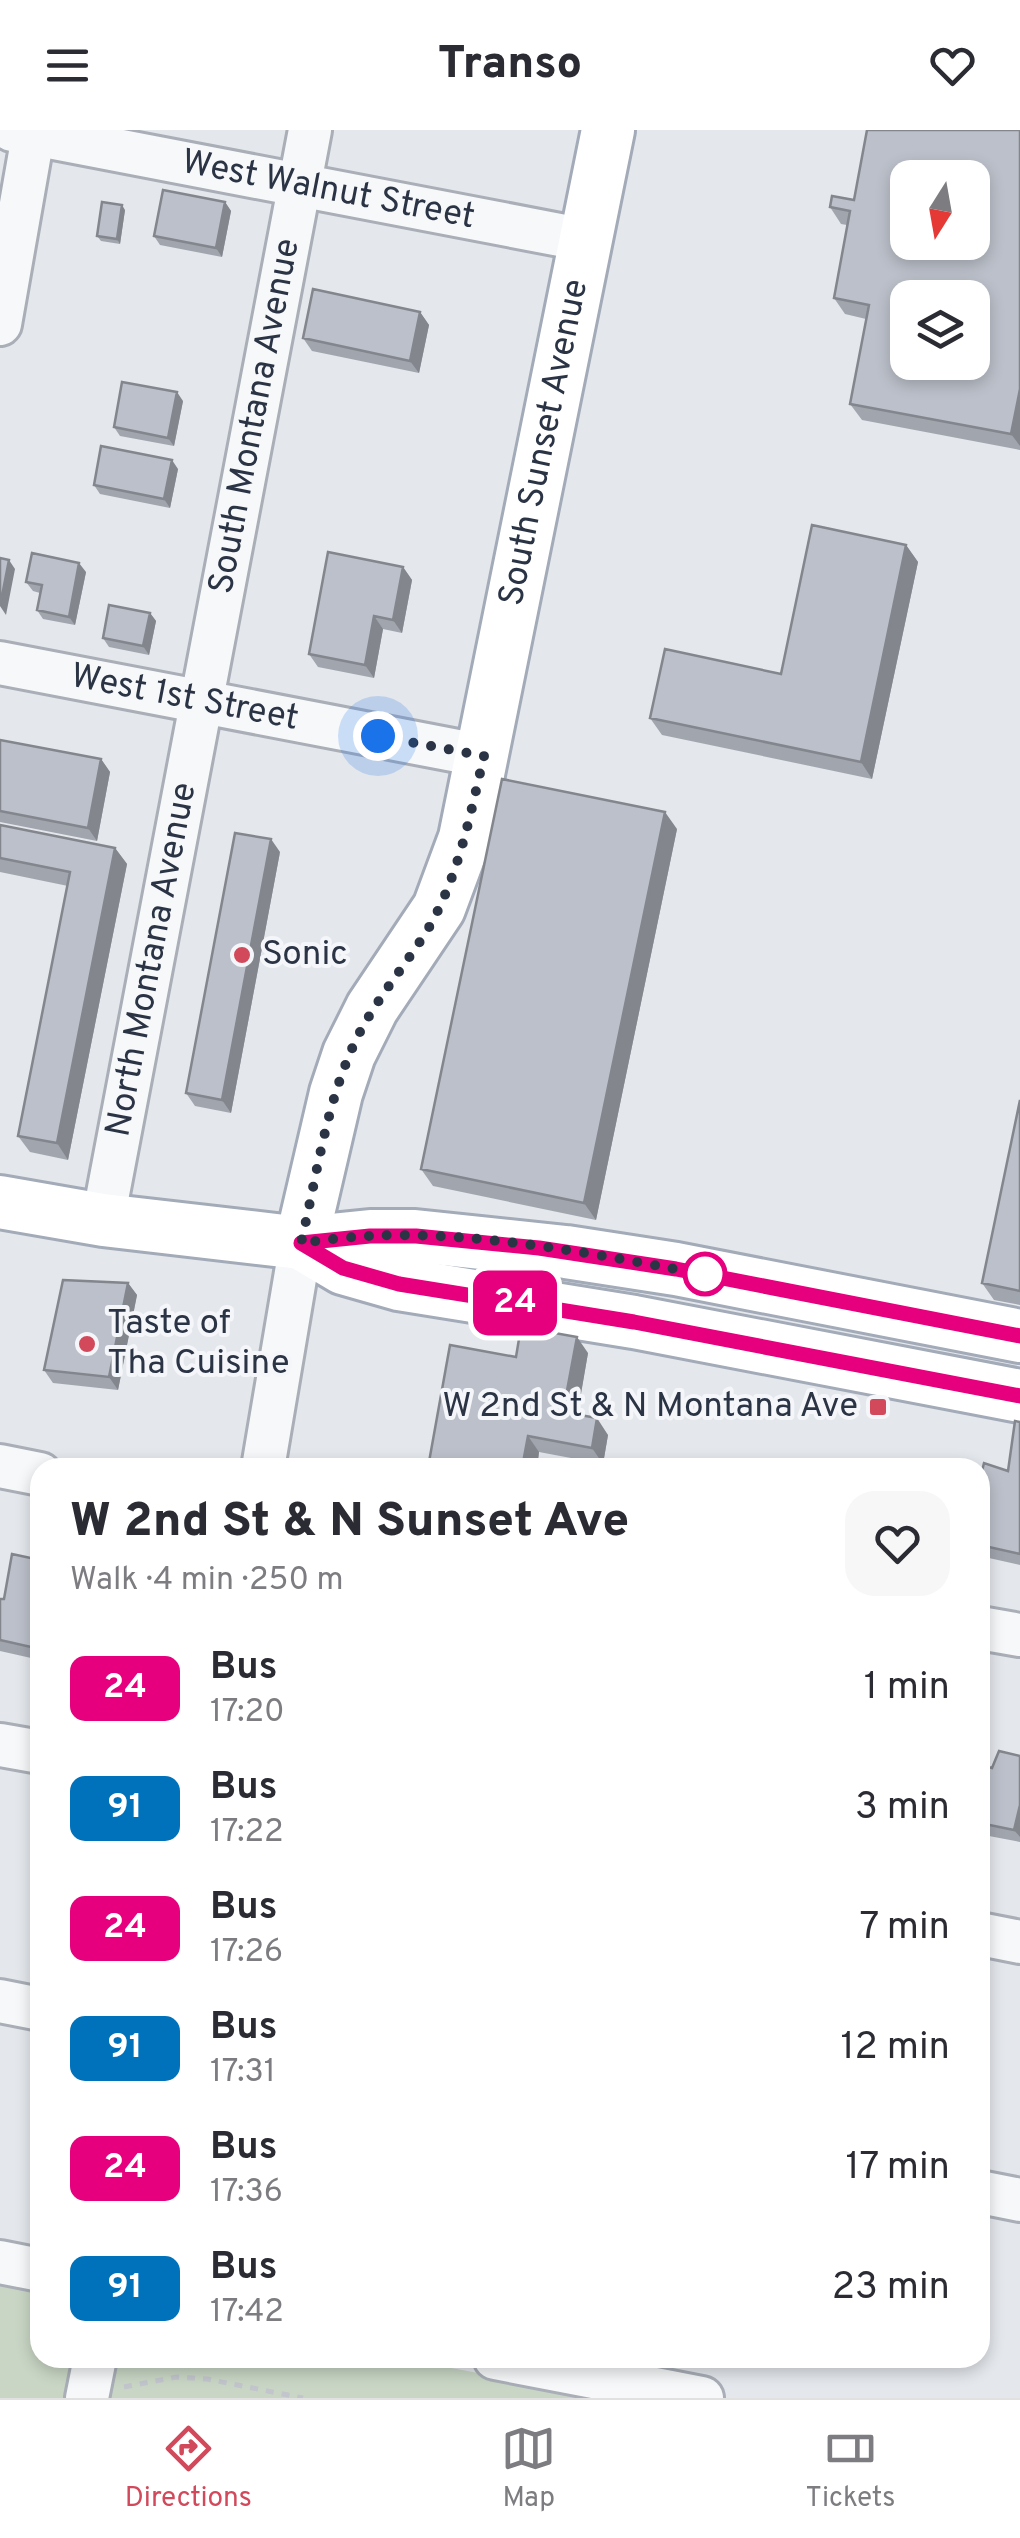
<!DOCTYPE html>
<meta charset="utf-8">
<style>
body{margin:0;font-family:Overpass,sans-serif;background:#f7f7f7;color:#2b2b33;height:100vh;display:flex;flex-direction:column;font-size:38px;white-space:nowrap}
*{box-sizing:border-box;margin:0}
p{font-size:32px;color:#7c7c81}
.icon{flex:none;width:55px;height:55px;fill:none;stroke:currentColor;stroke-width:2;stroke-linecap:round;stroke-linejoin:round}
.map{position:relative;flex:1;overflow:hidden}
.details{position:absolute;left:30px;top:1328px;width:960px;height:910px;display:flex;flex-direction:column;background:#fff;border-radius:30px;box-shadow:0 5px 15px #0003}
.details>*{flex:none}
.badge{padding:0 20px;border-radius:15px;font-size:35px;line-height:65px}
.needle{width:65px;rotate:191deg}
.tools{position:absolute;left:890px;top:30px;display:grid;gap:20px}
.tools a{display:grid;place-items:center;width:100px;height:100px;border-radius:20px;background:#fff;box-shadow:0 5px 15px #0003;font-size:50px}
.you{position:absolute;width:50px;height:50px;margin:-25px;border:8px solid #fff;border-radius:50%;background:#1a73e8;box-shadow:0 0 0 15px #1a73e833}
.map>.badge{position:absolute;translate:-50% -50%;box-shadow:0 0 0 5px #fff}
.round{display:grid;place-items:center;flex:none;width:105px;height:105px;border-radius:30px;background:#f7f7f7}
.headline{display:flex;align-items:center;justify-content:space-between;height:170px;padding:0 40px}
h1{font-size:48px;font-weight:800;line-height:75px}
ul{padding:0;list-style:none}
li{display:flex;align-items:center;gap:30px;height:120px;padding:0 40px}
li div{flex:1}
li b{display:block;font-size:38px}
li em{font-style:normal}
li .badge{min-width:110px;font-weight:700;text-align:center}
header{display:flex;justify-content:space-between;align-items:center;height:130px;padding:0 40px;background:#fff;font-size:45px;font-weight:800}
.tab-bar{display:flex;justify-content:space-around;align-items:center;height:140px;border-top:2px solid #e1e1e2;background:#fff;font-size:28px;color:#7c7c81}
.tab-bar a{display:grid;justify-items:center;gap:5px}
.tab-bar .on{color:#d1495b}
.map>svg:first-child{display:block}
.green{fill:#c9d6c5}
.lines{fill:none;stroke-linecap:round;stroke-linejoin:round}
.minor-casing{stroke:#a9aeb7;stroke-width:48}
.major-casing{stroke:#a3abb8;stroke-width:58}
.path{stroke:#c2c5cb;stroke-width:5;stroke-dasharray:8 8;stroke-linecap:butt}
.minor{stroke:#f7f8fa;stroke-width:42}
.major{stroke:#fff;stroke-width:52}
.wall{fill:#a1a5ae}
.shaded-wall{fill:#83868d}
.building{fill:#bbc0ca;stroke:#83868d;stroke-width:2.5;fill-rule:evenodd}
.line-casing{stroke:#fff;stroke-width:22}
.line{stroke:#e6007e;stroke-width:15}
.walk{stroke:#2b3445;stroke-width:10;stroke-dasharray:0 18}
.poi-dot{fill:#d1495b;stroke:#f4f6f9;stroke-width:4}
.stop-dot{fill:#fff;stroke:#e6007e;stroke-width:5}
.labels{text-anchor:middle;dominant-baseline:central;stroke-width:8;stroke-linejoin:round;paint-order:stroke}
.street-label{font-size:35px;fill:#2b3445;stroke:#f4f6f9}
.poi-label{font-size:35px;fill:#2b3445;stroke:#f4f6f9;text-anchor:start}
</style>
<header><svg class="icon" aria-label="menu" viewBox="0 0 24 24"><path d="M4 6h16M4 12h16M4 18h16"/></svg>Transo<svg class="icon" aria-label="heart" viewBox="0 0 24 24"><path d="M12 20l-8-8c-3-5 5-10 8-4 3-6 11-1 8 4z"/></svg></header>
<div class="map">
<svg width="1020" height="2268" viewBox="0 0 1020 2268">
<rect width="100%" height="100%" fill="#e4e7ec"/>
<!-- green -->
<path class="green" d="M0,2132L40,2140V2228H95L87,2268H0Z
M115,2228H398L611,2268H107Z"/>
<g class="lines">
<!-- minor casing -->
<g class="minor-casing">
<g id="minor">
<path id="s1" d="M12,0L586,110"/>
<path d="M0,194L34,0"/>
<path id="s2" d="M0,533L484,626"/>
<path id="s3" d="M103,1090L310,0"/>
<path d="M0,1336L40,1344"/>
<path d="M263,1338L301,1113"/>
<path d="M980,1498L1020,1505"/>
<path d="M0,1615L40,1622"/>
<path d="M980,1804L1020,1812"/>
<path d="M0,1871L40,1879"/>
<path d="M980,2062L1020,2070"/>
<path d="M0,2132L40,2140"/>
<path d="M495,2228L702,2268"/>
<path d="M87,2268L95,2228"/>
</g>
</g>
<!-- major casing -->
<g class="major-casing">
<g id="major">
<path d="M0,1072L103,1090L301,1113L370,1106H415L566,1122L676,1139L1020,1206"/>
<path id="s4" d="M301,1113L336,963L349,924L372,878L439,778L465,708L608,0"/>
<path d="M301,1113L343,1138L399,1154L634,1192L1020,1266"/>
</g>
</g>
<!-- path -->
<path class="path" d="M124,2257L177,2247L207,2249L303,2268"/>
<!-- minor -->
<use href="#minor" class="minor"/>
<!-- major -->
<use href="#major" class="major"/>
</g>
<!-- wall -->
<path class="wall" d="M1020,0V320L862,290L850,274L866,189L845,184L834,168L847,95L841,94L830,77L854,70Z
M225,72L231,81L222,127L160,115L154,106Z
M125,80L120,114L101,111L97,106Z
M420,182L429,195L419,243L312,221L303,208Z
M183,271L174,316L120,306L114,297Z
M178,339L170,378L100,364L94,355Z
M906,415L918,432L872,649L662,605L650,588L781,544Z
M403,437L412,450L402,503L383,499L374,548L318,537L309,524Z
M86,442L75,495L43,489L37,480L40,463L33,461L26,452Z
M150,483L156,491L149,525L109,517L103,508Z
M0,610L101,629L110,642L97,711L0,692Z
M0,695L115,718L127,734L68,1030L30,1022L18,1006L68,756L0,742Z
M677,699L596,1090L433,1056L421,1039Z
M280,722L231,983L195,976L186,963Z
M1020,970V1175L994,1170L982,1153Z
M128,1153L137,1165L118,1260L53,1253L44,1240Z
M588,1223L577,1285L608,1305L603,1334L539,1322L537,1338H433L429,1332L516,1227Z
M1020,1292V1435L980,1426V1349L1008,1341Z
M0,1469L40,1530L0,1521Z
M1020,1626V1712L989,1706V1714L980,1713V1635L992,1638Z"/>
<!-- shaded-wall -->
<path class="shaded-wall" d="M225,72L231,81L222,127L216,118Z
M122,75L125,80L120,114L117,109Z
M420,182L429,195L419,243L410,231Z
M1020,259V316L1011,304Z
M177,262L183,271L174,316L168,308Z
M172,330L178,339L170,378L164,369Z
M906,415L918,432L872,649L861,632Z
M9,430L15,439L6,485L0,476Z
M79,433L86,442L75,495L69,487Z
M403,437L412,450L402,503L393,490Z
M150,483L156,491L149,525L143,516Z
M374,486L383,499L374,548L365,535Z
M101,629L110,642L97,711L88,698Z
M665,682L677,699L596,1090L584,1073Z
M271,709L280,722L231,983L222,970Z
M115,718L127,734L68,1030L57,1013Z
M128,1153L137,1165L118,1260L109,1247Z
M577,1207L588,1223L575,1299L563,1282Z
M597,1288L608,1305L603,1334L592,1318Z
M528,1306L539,1322L537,1338H522Z
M40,1469V1530L31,1517Z
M1020,1675V1707L1014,1700Z
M980,1693L989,1706V1714L980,1701Z"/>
<!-- building -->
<path class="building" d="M867,0H1020V259L1011,304L850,274L869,175L834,168L850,81L830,77L832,66L854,70ZM908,48H972V112H908ZM908,168H972V232H908Z
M163,60L225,72L216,118L154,106Z
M102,72L122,75L117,109L97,106Z
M313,159L420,182L410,231L303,208Z
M122,252L177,262L168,308L114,297Z
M101,316L172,330L164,369L94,355Z
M812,395L906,415L861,632L650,588L665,519L781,544Z
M328,422L403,437L393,490L374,486L365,535L309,524Z
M32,423L79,433L69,487L37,480L42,455L26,452Z
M0,428L9,430L0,476Z
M109,475L150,483L143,516L103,508Z
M0,610L101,629L88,698L0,681Z
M502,649L665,682L584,1073L421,1039Z
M0,695L115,718L57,1013L18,1006L70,742L0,728Z
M235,703L271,709L222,970L186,963Z
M1020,970V1161L982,1153Z
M63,1150L128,1153L109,1247L44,1240Z
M521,1197L577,1207L563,1282L597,1288L592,1318L528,1306L522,1338H462L429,1332L450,1215L516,1227Z
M1015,1291L1020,1292V1424L980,1415V1349L984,1333L1008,1341Z
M12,1424L40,1430V1469L31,1517L0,1510V1469H4Z
M999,1621L1020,1626V1675L1014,1700L980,1693V1701V1635L992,1638Z"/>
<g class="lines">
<!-- line casing -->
<g class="line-casing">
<path id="line" d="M1020,1206L676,1139L539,1118L416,1106H370L301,1113L343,1138L399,1154L634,1192L1020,1266"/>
</g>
<!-- line -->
<use href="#line" class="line"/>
<!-- walk -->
<path class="walk" d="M378,606L484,626C470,685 459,746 428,799C402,841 370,876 351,921C325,981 316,1050 301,1113C324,1110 347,1107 369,1106C474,1100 608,1126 711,1146L705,1144"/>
</g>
<!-- markers -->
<g class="poi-dot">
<circle cx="242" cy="825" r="10"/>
<circle cx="87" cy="1214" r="10"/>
<rect x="868" y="1267" width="20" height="20" rx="5"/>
</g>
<circle class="stop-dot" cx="705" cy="1144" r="20"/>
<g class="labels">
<!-- street labels -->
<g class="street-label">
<text stroke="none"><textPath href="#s1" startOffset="322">West Walnut Street</textPath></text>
<text stroke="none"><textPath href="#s3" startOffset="818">South Montana Avenue</textPath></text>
<text stroke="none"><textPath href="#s4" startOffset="845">South Sunset Avenue</textPath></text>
<text stroke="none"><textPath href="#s2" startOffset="188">West 1st Street</textPath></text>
<text stroke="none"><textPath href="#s3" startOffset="265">North Montana Avenue</textPath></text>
</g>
<!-- poi labels -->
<g class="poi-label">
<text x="262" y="825">Sonic</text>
<text x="107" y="1194">Taste of<tspan x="107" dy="40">Tha Cuisine</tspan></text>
<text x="858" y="1277" text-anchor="end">W 2nd St &amp; N Montana Ave</text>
</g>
</g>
</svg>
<div class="tools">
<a><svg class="needle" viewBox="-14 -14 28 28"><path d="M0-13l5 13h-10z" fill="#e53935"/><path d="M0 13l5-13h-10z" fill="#7c7c81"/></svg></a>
<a><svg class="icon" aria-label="layers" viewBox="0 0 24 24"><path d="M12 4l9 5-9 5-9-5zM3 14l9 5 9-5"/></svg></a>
</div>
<div class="you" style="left:378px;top:606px"></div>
<b class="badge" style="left:515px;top:1173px;background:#e6007e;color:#fff">24</b>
<section class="details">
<div class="headline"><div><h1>W 2nd St &amp; N Sunset Ave</h1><p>Walk · 4 min · 250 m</p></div><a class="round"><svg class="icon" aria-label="heart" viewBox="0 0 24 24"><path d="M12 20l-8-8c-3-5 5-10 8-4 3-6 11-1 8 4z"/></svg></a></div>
<ul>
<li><span class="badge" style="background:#e6007e;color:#fff">24</span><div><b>Bus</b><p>17:20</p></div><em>1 min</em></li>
<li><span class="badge" style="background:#0072bc;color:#fff">91</span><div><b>Bus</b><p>17:22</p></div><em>3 min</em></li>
<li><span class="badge" style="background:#e6007e;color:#fff">24</span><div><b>Bus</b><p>17:26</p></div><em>7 min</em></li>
<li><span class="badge" style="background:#0072bc;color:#fff">91</span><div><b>Bus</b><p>17:31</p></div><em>12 min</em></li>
<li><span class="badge" style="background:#e6007e;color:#fff">24</span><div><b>Bus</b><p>17:36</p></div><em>17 min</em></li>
<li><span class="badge" style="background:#0072bc;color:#fff">91</span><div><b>Bus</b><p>17:42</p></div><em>23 min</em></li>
</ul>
</section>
</div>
<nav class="tab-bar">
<a class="on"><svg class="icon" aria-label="directions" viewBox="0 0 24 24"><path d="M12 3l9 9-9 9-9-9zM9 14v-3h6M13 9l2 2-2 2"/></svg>Directions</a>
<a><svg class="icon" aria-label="map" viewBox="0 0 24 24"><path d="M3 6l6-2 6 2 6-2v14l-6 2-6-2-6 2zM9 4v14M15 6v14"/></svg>Map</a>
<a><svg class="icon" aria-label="tickets" viewBox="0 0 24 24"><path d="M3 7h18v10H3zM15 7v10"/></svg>Tickets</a>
</nav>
